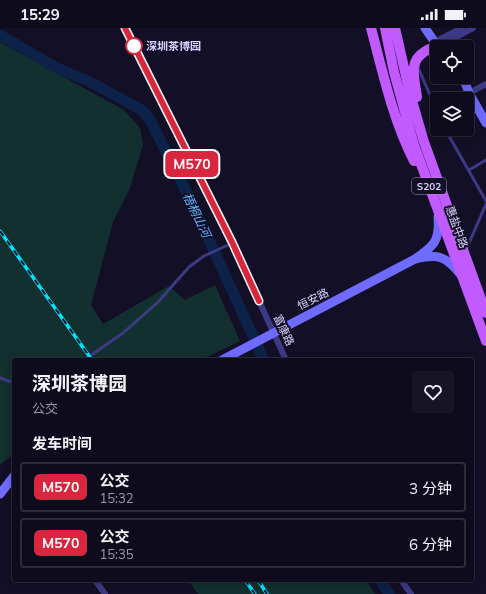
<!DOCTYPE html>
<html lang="zh">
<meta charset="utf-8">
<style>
body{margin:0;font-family:Mulish,"Noto Sans SC",sans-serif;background:#171425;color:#f1f3f6;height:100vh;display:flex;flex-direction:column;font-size:15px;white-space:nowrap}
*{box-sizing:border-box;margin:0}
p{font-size:13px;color:#9b9ba3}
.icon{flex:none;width:22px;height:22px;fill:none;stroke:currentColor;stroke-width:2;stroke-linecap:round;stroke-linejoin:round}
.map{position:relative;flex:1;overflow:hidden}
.drawer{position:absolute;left:12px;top:330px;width:462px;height:224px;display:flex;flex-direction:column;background:#0e0b1c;border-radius:4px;box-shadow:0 2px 10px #0003,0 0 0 1px #2e2b3b}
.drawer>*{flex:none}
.badge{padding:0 8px;border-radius:6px;font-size:14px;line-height:26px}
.tools{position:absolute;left:430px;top:12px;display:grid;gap:8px}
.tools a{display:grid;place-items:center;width:44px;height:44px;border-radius:4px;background:#0e0b1c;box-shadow:0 2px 10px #0003,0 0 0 1px #2e2b3b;font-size:20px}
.map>.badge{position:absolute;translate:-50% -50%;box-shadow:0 0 0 2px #fff}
h2{padding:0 20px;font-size:15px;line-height:36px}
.round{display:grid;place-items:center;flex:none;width:42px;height:42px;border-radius:4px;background:#171425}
.head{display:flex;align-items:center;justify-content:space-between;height:68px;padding:0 20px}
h1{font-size:19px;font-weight:700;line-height:30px}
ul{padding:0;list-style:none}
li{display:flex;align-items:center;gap:12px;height:50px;margin:0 8px 6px;padding:0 12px;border:2px solid #2e2b3b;border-radius:4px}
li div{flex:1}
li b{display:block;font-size:15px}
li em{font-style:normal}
li .badge{min-width:44px;font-weight:700;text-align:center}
.status{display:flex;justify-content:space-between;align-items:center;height:28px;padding:0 20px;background:#0e0b1c;direction:ltr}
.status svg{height:11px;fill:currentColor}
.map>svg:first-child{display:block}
.green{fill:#12302f}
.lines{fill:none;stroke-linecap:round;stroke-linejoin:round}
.river{stroke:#0c2248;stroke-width:11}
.lane{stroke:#3d3a85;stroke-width:3}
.street{stroke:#3d3a85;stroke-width:6}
.secondary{stroke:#6f6bff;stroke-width:9}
.primary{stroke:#c25bff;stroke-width:10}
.rail-casing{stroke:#00e5ff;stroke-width:3.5}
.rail{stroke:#130f26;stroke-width:2;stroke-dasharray:6;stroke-linecap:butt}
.line-casing{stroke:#fff;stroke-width:9}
.line{stroke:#d7263d;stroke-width:6}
.stop-dot{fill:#fff;stroke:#d7263d;stroke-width:2}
.labels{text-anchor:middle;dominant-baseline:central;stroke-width:4;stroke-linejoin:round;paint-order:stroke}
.shield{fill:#130f26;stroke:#9e99be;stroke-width:1}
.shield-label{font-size:10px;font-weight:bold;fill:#d9d4ff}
.stop-label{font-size:11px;font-weight:bold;fill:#d9d4ff;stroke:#130f26;text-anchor:start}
.street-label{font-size:11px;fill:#d9d4ff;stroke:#130f26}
.water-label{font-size:12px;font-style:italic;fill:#62b6ff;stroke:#130f26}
</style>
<div class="status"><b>15:29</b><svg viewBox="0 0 49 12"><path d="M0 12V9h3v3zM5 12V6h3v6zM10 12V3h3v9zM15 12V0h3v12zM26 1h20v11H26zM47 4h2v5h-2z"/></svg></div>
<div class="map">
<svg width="486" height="566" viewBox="0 0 486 566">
<rect width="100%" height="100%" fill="#130f26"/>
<!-- green -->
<path class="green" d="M0,14L124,82L140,100L143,117L130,160L113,194L91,277L103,296L169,258L185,272L215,257L240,313L201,332H14V425L0,437Z
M188,552H366L375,566H198Z"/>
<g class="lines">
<!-- river -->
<path class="river" d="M0,7L57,40L90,54L142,82L150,92L192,175L264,332
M380,552L389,566"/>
<!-- lane -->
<path class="lane" d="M417,37L437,83
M445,101L486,173
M469,142L486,132
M466,222L486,176
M84,332L123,305L158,274L189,239L204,228L228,217L232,214
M0,350L14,355"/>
<!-- street -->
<path class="street" d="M125,0L232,214L286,332
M437,18L443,16L473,0
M437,18L440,11L462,0
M469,65L486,56
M95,552L105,566
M401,552L411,566"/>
<!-- secondary -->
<path class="secondary" d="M425,0L438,19
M462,49L466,57L469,65L486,95
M438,189C440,213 434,218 415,231C437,226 445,227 460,246
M222,332L415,231
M0,466L14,448"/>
<!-- primary -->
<path class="primary" d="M371,0C383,45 393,92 414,133
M385,0L394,44L414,117L486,313
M395,0L410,66L424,114L486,285
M417,69C413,43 407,28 437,18"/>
<!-- rail casing -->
<g class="rail-casing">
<path id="rail" d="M0,203L92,332
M245,552L255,566
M258,552L267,566"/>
</g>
<!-- rail -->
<use href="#rail" class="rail"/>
</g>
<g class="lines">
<!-- line casing -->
<g class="line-casing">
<path id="line" d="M125,0L232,214L259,273"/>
</g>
<!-- line -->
<use href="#line" class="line"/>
</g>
<!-- markers -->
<circle class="stop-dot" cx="134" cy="18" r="8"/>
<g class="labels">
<!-- shield labels -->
<rect class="shield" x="412" y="150" width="34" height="16" rx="3"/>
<g class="shield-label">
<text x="429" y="158">S202</text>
</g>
<!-- stop labels -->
<g class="stop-label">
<text x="146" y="18">深圳茶博园</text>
</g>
<!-- street labels -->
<g class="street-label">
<text transform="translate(457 199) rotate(70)">惠盐中路</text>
<text transform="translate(313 271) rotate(-27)">恒安路</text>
<text transform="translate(284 302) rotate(65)">富康路</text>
</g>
<!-- water labels -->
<g class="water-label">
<text transform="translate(197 187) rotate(64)">梧桐山河</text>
</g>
</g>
</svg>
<div class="tools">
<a><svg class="icon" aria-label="locate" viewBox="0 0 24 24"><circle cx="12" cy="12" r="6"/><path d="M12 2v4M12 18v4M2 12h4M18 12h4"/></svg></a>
<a><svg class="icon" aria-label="layers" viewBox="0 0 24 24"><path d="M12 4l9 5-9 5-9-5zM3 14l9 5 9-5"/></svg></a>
</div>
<b class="badge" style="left:192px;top:136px;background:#d7263d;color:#fff">M570</b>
<section class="drawer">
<div class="head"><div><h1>深圳茶博园</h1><p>公交</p></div><a class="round"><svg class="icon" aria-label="heart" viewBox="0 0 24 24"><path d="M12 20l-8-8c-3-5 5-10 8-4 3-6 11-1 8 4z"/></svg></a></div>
<h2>发车时间</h2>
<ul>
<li><span class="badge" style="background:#d7263d;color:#fff">M570</span><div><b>公交</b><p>15:32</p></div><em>3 分钟</em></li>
<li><span class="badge" style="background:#d7263d;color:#fff">M570</span><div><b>公交</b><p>15:35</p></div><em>6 分钟</em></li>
</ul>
</section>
</div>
